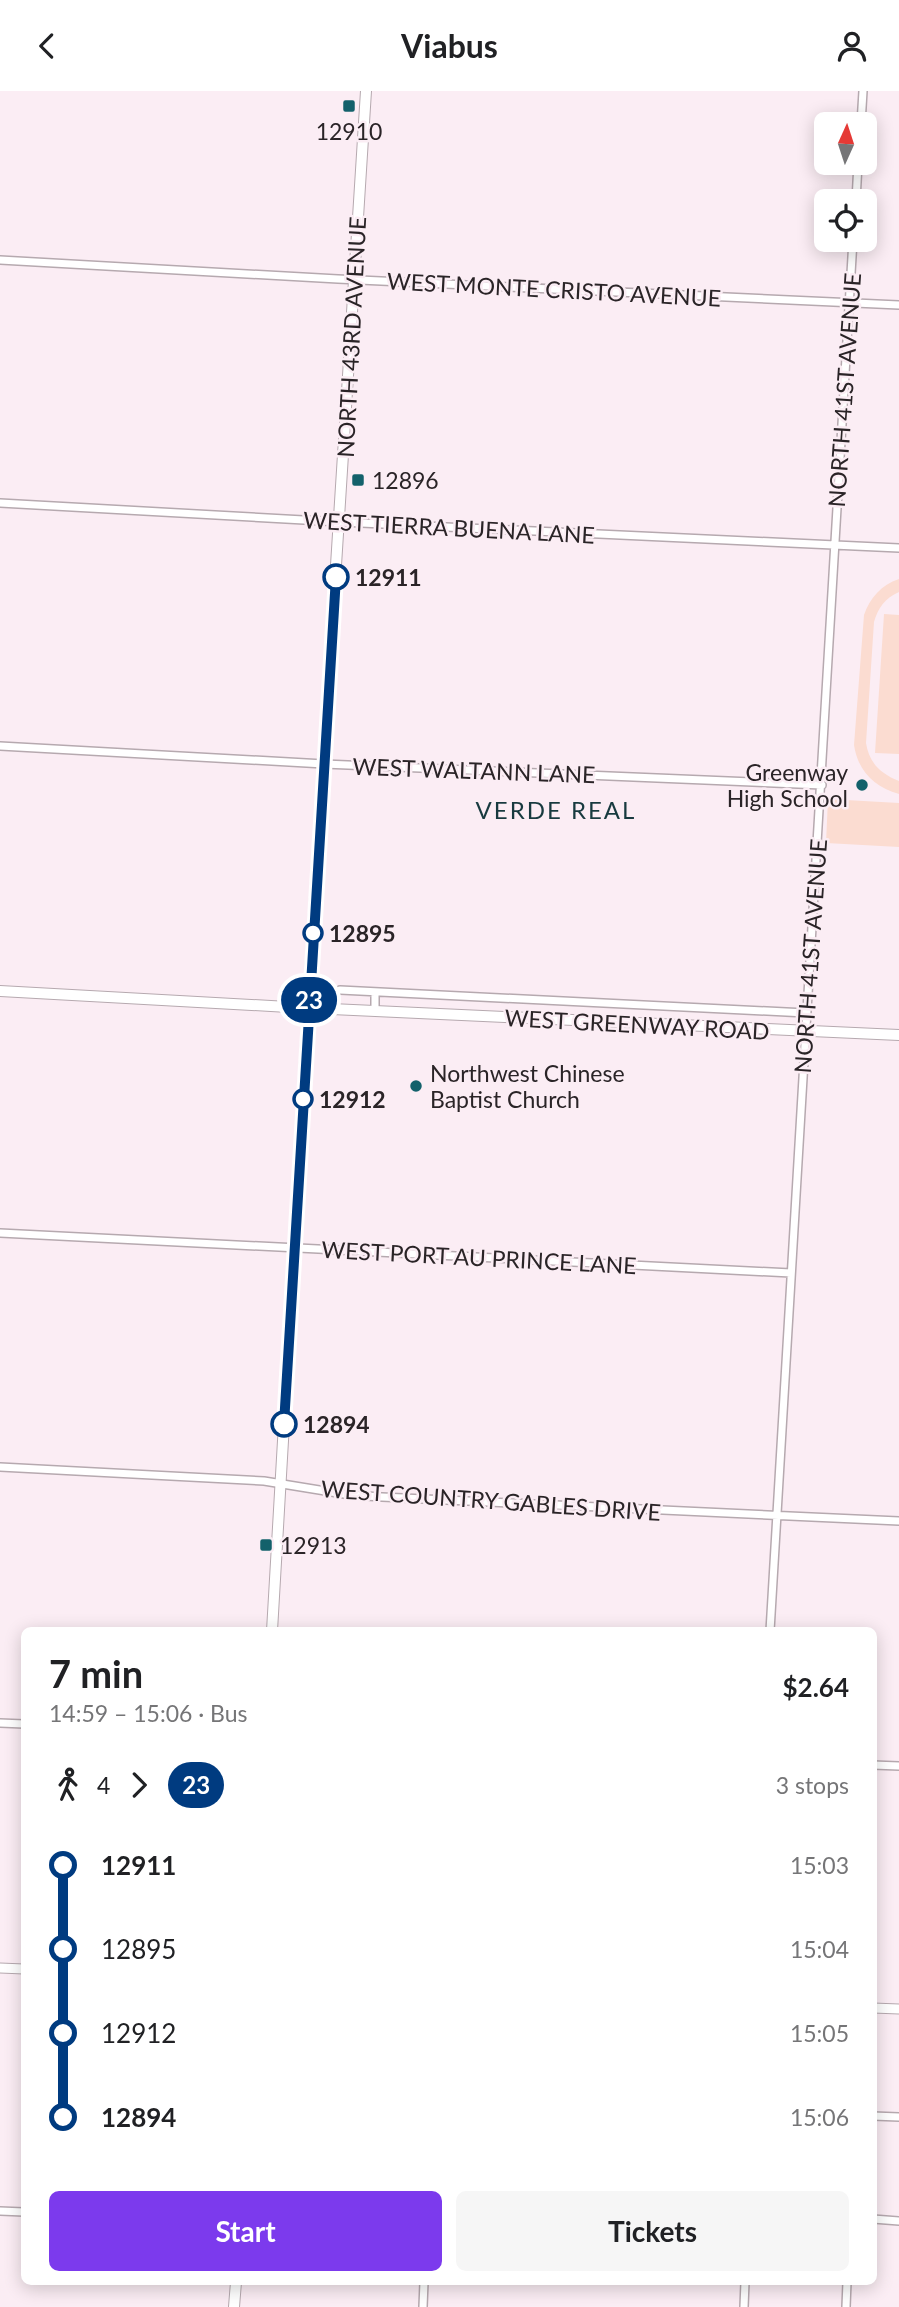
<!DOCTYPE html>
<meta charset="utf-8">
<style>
body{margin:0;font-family:Lato,sans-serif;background:#f6f6f6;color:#202124;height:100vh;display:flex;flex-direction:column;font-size:26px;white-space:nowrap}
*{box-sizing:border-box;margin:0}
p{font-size:23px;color:#757577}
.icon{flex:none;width:38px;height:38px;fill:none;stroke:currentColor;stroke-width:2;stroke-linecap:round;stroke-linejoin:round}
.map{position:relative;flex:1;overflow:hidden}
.panel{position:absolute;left:21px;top:1536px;width:856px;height:658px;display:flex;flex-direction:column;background:#fff;border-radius:10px;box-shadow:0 4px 18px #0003}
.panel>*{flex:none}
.badge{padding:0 14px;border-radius:23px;font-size:24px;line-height:46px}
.needle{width:46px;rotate:3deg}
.fabs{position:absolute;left:814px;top:21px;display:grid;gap:14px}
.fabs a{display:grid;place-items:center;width:63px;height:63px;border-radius:10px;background:#fff;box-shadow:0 4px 18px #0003;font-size:35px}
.map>.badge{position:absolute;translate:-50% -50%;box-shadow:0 0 0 4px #fff}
.legs{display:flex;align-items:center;gap:10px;height:77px;padding:0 28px;font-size:23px}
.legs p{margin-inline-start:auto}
.summary{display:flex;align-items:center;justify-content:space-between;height:119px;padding:0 28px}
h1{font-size:38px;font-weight:700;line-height:52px}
.primary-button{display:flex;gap:14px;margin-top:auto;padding:14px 28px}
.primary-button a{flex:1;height:80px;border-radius:10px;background:#7c3aed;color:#fff;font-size:28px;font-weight:700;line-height:80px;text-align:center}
.primary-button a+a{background:#f6f6f6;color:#202124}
ul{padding:0 28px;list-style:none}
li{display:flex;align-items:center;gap:24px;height:84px;font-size:26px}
li i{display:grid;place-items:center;width:10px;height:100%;margin:0 9px;background:currentColor}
li i::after{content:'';width:18px;height:18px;margin:-9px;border:5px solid;border-radius:50%;background:#fff}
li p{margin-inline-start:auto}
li:first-child i{background:linear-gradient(#0000 50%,currentColor 0)}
li:last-child i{background:linear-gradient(currentColor 50%,#0000 0)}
header{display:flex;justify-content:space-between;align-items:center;height:91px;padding:0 28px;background:#fff;font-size:32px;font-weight:700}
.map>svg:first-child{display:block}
.green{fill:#fbdcd1}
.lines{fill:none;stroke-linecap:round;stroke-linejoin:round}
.minor-casing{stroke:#b6a9af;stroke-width:10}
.tertiary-casing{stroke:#b6a9af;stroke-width:11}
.secondary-casing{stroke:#b6a9af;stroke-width:12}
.minor{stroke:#fff;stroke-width:7}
.tertiary{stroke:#fff;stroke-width:9}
.secondary{stroke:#fff;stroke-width:10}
.line-1-casing{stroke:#fff;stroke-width:16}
.line-1{stroke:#003b80;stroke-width:10}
.poi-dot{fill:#13616b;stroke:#fbedf4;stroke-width:2.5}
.stop-1-dot{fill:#fff;stroke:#003b80;stroke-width:3.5}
.labels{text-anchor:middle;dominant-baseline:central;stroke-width:5;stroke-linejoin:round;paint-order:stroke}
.poi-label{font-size:23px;fill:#2a2427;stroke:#fbedf4;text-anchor:start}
.street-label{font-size:23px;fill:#2a2427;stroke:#fbedf4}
.stop-label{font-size:23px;font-weight:bold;fill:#2a2427;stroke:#fbedf4;text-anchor:start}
.neighbourhood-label{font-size:24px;letter-spacing:2px;fill:#183a3f;stroke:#fbedf4}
</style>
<header><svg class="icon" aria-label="back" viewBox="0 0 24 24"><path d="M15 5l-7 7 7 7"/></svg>Viabus<svg class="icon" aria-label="person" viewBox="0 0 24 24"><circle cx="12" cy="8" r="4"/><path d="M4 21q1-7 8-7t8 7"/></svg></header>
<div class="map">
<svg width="899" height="2216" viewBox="0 0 899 2216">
<rect width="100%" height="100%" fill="#fbedf4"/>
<!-- green -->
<path class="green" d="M899,488V501C885,507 878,517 874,531L866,652C869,672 881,683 899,690V703C874,696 858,680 854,654L864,524C870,507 881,494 899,488Z
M884,523L899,524V663L875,662Z
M828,708L899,712V756L826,752Z"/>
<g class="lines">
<!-- minor casing -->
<g class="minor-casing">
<path id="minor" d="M861,33L863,0
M856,110L858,72
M0,169L338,188L899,214
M0,412L340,431L899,457
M0,655L324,673L822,694
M340,899L806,922
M375,920V901
M0,1142L791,1182
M0,1376L264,1390L350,1404L382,1406L899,1430
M770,1540L853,149
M0,1632L24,1633
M873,1674L899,1675
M873,2025L899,2026
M0,2120L24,2121
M873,2128L899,2130
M423,2216L424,2191
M744,2216L745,2191
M846,2216L847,2191"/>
</g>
<!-- tertiary casing -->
<g class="tertiary-casing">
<path id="tertiary" d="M0,1877L24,1878
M873,1917L899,1918"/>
</g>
<!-- secondary casing -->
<g class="secondary-casing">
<path id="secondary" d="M0,900L288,916L899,944
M272,1540L308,917L366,0
M234,2216L236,2191"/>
</g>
<!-- minor -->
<use href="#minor" class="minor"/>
<!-- tertiary -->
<use href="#tertiary" class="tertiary"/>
<!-- secondary -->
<use href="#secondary" class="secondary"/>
</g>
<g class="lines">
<!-- line-1 casing -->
<g class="line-1-casing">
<path id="line-1" d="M284,1333L336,486"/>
</g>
<!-- line-1 -->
<use href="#line-1" class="line-1"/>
</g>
<!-- markers -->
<g class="poi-dot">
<rect x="342" y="8" width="14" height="14" rx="3.5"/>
<rect x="351" y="382" width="14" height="14" rx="3.5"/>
<circle cx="862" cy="694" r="7"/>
<circle cx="416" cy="995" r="7"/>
<rect x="259" y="1447" width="14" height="14" rx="3.5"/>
</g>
<g class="stop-1-dot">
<circle cx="336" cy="486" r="12"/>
<circle cx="313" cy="842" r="9"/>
<circle cx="303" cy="1008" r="9"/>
<circle cx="284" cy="1333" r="12"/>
</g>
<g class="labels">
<!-- poi labels -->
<g class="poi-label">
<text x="349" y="40" text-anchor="middle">12910</text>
<text x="372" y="389">12896</text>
<text x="848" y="681" text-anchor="end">Greenway<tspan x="848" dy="26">High School</tspan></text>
<text x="430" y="982">Northwest Chinese<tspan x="430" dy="26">Baptist Church</tspan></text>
<text x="280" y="1454">12913</text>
</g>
<!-- street labels -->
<g class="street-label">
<text transform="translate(554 198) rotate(3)">WEST MONTE CRISTO AVENUE</text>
<text transform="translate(351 246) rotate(-87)">NORTH 43RD AVENUE</text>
<text transform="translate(844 299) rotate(-86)">NORTH 41ST AVENUE</text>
<text transform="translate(449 436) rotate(3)">WEST TIERRA BUENA LANE</text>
<text transform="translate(474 679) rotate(2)">WEST WALTANN LANE</text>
<text transform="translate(810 865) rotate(-86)">NORTH 41ST AVENUE</text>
<text transform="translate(637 933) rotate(3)">WEST GREENWAY ROAD</text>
<text transform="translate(479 1166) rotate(3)">WEST PORT AU PRINCE LANE</text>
<text transform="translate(491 1409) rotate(4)">WEST COUNTRY GABLES DRIVE</text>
</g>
<!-- stop labels -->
<g class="stop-label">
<text x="355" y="486">12911</text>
<text x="329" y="842">12895</text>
<text x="319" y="1008">12912</text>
<text x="303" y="1333">12894</text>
</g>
<!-- neighbourhood labels -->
<g class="neighbourhood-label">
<text x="556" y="718">VERDE REAL</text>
</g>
</g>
</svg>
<div class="fabs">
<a><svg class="needle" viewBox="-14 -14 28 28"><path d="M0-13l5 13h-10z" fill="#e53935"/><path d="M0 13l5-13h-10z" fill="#757577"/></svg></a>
<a><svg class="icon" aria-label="locate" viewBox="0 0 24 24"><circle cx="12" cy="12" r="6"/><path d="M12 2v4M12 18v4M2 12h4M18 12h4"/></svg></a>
</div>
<b class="badge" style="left:309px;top:909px;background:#003b80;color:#fff">23</b>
<section class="panel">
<div class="summary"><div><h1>7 min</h1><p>14:59 – 15:06 · Bus</p></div><b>$2.64</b></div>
<div class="legs"><svg class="icon" aria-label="walk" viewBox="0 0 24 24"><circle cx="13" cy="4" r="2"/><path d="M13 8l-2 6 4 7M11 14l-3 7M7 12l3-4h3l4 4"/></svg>4<svg class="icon" aria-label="forward" viewBox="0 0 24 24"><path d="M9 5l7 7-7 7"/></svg><b class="badge" style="background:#003b80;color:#fff">23</b><p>3 stops</p></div>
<ul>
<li><i style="color:#003b80"></i><b>12911</b><p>15:03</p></li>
<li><i style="color:#003b80"></i><span>12895</span><p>15:04</p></li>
<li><i style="color:#003b80"></i><span>12912</span><p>15:05</p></li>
<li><i style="color:#003b80"></i><b>12894</b><p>15:06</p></li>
</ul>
<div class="primary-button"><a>Start</a><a>Tickets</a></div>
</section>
</div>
